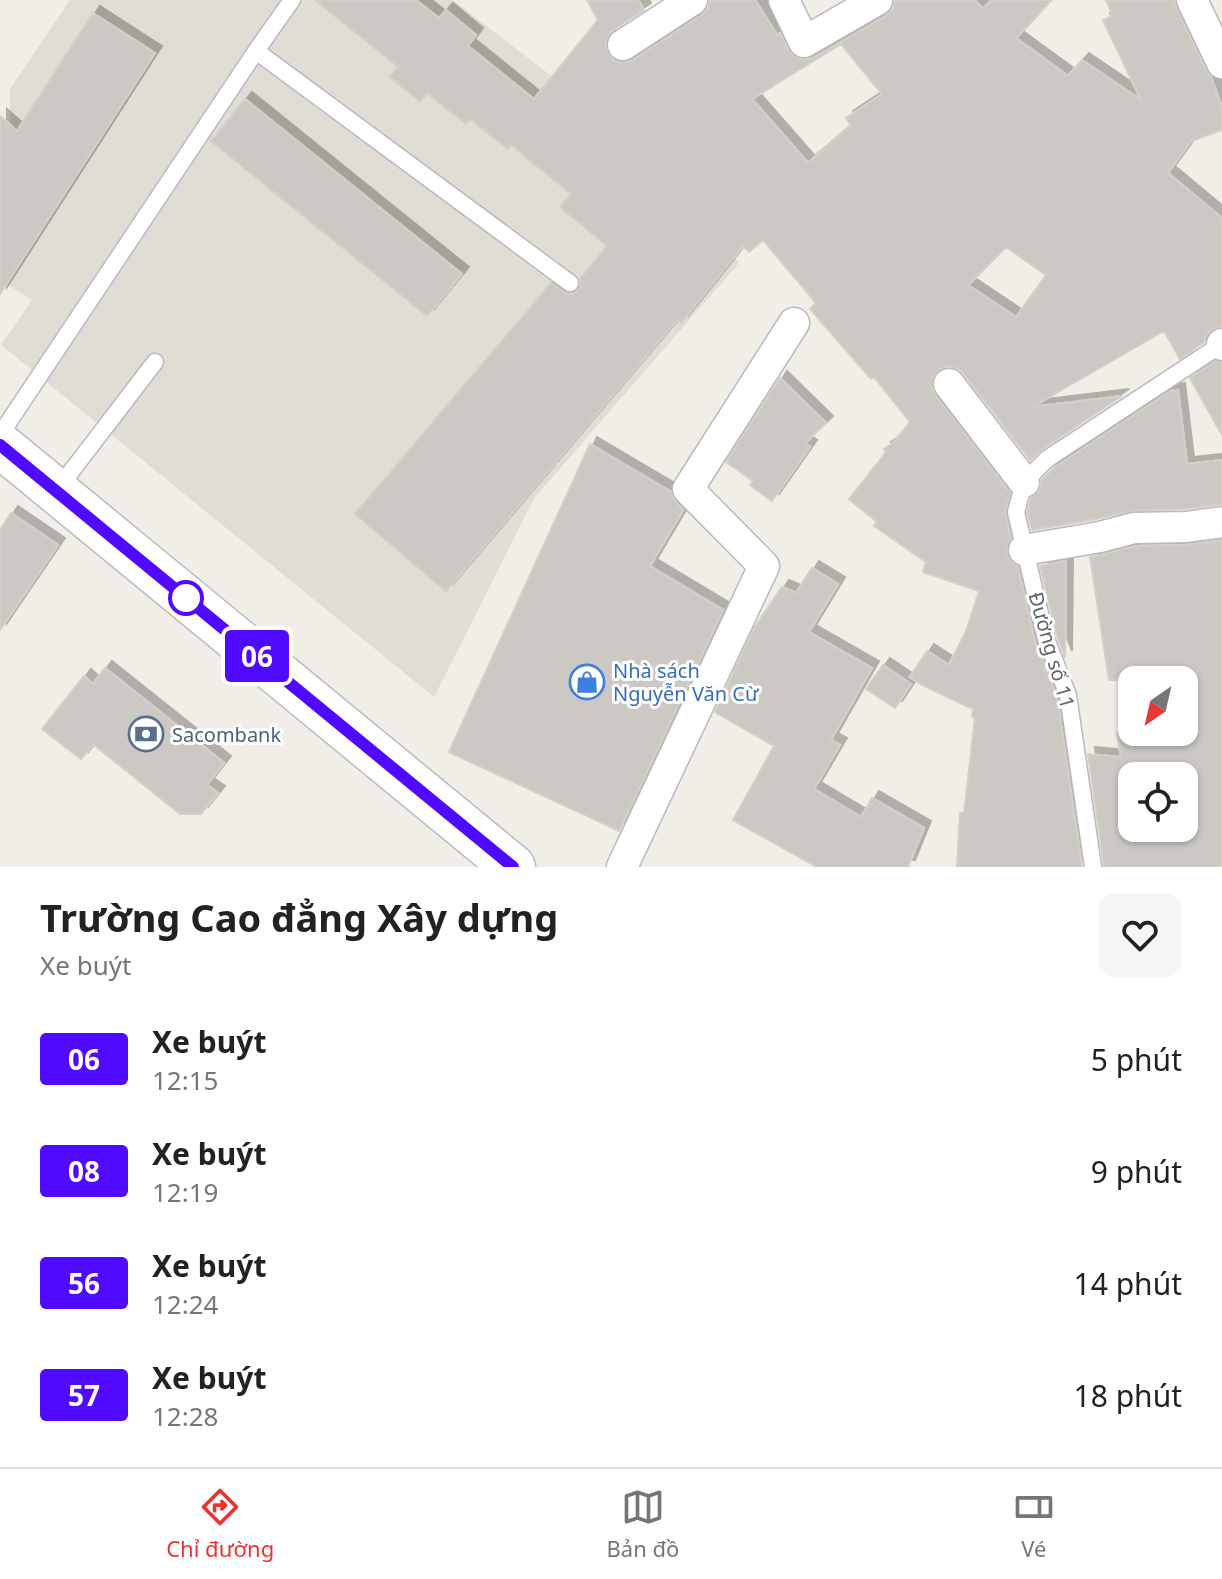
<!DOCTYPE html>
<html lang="vi">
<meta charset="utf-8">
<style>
body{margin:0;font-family:"Noto Sans",sans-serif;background:#f6f6f6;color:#222;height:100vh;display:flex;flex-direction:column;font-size:30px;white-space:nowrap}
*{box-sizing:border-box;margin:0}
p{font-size:26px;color:#767676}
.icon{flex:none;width:44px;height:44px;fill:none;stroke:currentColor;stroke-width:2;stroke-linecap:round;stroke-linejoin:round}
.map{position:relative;height:867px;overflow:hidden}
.panel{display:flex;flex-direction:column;background:#fff;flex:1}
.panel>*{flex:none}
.badge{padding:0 16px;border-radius:6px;font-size:28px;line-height:52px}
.needle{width:52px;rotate:214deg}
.controls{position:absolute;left:1118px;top:666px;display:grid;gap:16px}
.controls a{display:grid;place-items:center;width:80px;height:80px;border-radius:16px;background:#fff;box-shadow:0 2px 6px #0004;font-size:40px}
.map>.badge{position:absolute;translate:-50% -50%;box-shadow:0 0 0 4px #fff}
.round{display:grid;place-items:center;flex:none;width:84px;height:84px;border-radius:16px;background:#f6f6f6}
.summary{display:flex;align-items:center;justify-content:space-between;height:136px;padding:0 40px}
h1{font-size:38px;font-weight:700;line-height:60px}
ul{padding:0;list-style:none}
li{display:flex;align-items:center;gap:24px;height:112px;padding:0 40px}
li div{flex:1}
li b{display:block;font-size:30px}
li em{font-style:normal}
li .badge{min-width:88px;font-weight:700;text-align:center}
.tab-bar{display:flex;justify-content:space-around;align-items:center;height:112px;border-top:2px solid #e0e0e0;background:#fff;font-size:22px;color:#767676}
.tab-bar a{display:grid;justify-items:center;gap:4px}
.tab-bar .selected{color:#ed3131}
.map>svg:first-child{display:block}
.education{fill:#e1ddd5}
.building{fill:#ccc9c4;stroke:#d6cfc5;stroke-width:2;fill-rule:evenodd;filter:url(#shadow)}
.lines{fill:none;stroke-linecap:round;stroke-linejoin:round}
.service-casing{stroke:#b7babe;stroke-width:19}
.minor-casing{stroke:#b7babe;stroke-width:33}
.secondary-casing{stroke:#b8bcc1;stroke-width:47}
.service{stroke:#fff;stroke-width:16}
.minor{stroke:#fff;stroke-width:30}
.secondary{stroke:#fff;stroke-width:44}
.line-casing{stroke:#fff;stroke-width:18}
.line{stroke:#4f0aff;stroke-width:12}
.stop-dot{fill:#fff;stroke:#4f0aff;stroke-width:4}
.labels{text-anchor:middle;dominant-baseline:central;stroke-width:6;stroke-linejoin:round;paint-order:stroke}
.street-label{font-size:20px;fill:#5e6368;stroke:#fff}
.shop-label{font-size:20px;fill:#366cbe;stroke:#fff;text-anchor:start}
.service-label{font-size:20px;fill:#4e5e75;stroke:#fff;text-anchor:start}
</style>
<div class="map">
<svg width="1222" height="867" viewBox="0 0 1222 867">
<defs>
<filter id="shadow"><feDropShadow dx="7" dy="-7" stdDeviation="0" flood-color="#0004"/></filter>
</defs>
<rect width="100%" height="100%" fill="#f1eee7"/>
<!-- education -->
<path class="education" d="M70,0H453L633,139L739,263L535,497L434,697L1,345L32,300L0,280V140L10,125V89Z"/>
<!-- building -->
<path class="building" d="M315,0H416L439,18L446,10L476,35L468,46L534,99L598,20L587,0H638L644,10L613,30L607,38L605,45L608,54L614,61L623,63L633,60L702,15L708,9L710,0H755L777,35L780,33L788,50L795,57L804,60L813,58L886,16L893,8L895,0H974L983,9L992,0H1051L1016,38L1068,76L1082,60L1141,100L1103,20L1113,16L1106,0H1174L1176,8L1206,71L1211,77L1222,108V130L1191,141L1168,173L1222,218V326L1212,329L1207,334L1204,342L1180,359L1164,331L1032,407L1122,396L1041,450L1030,460L963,373L957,368L947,366L939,369L933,376L931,386L935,395L1010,493L1005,514L1011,538L1007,545L1006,554L1011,562L1018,567L1035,642L1057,698L1082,867H957L960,813H964L975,718L972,717L973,709L922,685L910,677L927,651L949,665L966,631L979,591L923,572L926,562L874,526L877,522L849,499L886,452L884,449L894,442L910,422L874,377L871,379L810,309L816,303L763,240L749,252L743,246L681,323L677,320L446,591L355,514L551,283L564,292L570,294L575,293L581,285L580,279L607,246L560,207L571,194L511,145L508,149L470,119L466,124L427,93L420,101L390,77L398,67ZM841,44L882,94L846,118L851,126L808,163L752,99ZM1006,247L1046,275L1016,317L968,285Z
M93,13L155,53L0,294V116L17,131Z
M245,99L462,274L427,316L211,141Z
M1216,361L1222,363V435L1190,378Z
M780,378L826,423L805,443L810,447L772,501L750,485L753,481L726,462Z
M1178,390L1187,464L1222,460V504L1185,509L1130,511L1096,519L1032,530L1027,512L1031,498L1040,490L1042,480L1054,468L1171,391Z
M590,444L671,492L675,501L683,510L650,566L723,610L619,831L449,752Z
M11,513L58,545L0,630V530Z
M1222,540V867H1104L1088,754L1121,757L1117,732H1184V680H1109L1090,557L1137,546L1186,545ZM1132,776H1184V828H1132Z
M1066,561L1065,658L1057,636L1040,566Z
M812,568L838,584L809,632L872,668L831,740L840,745L814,789L861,817L872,798L924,828L908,867H817L733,820L774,746L715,712L754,628L782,587L796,593Z
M883,665L911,684L895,708L866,689Z
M105,668L224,763L207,785L218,793L201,814H180L93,744L81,759L42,729L84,676L93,684Z"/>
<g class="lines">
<!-- service casing -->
<g class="service-casing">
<path id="service" d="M256,51L570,283
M0,435L256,51L292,0
M57,490L155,362
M1093,867L1068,695L1046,639L1016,512L1024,482L1047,459L1222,344"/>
</g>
<!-- minor casing -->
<g class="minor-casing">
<path id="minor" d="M784,0L804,42L877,0
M1192,0L1222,63
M623,45L692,0
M1222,344V345
M949,384L1024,482
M1024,550L1100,537L1134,528L1186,527L1222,522
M622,867L764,566L688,489L794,323"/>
</g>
<!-- secondary casing -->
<g class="secondary-casing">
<path id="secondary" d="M0,445L513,867"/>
</g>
<!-- service -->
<use href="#service" class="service"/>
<!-- minor -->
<use href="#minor" class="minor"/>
<!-- secondary -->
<use href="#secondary" class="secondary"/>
</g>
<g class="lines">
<!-- line casing -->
<g class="line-casing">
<path id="line" d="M0,445L513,867"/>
</g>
<!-- line -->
<use href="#line" class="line"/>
</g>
<!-- icons -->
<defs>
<g id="shop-ring" transform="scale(1.8)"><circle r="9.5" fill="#fff" stroke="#3f7fe0" stroke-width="1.5"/><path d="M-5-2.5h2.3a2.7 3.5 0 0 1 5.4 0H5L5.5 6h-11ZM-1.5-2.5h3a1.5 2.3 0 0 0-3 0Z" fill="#3f7fe0"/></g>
<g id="bank-ring" transform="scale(1.8)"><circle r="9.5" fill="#fff" stroke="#5c6f8a" stroke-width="1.5"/><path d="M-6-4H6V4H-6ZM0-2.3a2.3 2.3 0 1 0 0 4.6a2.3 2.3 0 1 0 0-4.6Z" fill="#5c6f8a"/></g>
</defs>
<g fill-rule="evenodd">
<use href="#shop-ring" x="587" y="682"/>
<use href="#bank-ring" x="146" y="734"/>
</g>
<!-- markers -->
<circle class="stop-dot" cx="186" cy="598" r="16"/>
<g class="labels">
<!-- street labels -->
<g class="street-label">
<text transform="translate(1052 650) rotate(74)">Đường số 11</text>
</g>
<!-- shop labels -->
<g class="shop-label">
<text x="613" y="670">Nhà sách<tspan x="613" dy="23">Nguyễn Văn Cừ</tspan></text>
</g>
<!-- service labels -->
<g class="service-label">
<text x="172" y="734">Sacombank</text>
</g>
</g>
</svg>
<div class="controls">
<a><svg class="needle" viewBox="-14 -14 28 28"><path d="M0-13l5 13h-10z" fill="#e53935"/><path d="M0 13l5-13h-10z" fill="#767676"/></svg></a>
<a><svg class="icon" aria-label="locate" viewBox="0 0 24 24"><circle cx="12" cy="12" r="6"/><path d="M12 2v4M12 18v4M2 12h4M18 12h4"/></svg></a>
</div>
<b class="badge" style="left:257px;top:656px;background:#4f0aff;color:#fff">06</b>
</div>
<section class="panel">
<div class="summary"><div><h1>Trường Cao đẳng Xây dựng</h1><p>Xe buýt</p></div><a class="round"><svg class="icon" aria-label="heart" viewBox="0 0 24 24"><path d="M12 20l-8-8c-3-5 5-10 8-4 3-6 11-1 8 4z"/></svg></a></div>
<ul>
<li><span class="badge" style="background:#4f0aff;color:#fff">06</span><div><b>Xe buýt</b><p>12:15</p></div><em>5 phút</em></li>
<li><span class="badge" style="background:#4f0aff;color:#fff">08</span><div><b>Xe buýt</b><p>12:19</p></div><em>9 phút</em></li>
<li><span class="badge" style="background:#4f0aff;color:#fff">56</span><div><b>Xe buýt</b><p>12:24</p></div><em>14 phút</em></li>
<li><span class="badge" style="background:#4f0aff;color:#fff">57</span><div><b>Xe buýt</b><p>12:28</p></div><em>18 phút</em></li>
</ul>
</section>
<nav class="tab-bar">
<a class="selected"><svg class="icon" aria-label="directions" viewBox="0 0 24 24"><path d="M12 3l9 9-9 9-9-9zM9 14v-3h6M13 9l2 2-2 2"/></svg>Chỉ đường</a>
<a><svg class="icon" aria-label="map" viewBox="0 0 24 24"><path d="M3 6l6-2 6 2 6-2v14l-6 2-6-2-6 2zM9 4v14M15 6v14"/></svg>Bản đồ</a>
<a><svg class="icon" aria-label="tickets" viewBox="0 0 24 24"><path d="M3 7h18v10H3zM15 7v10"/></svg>Vé</a>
</nav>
